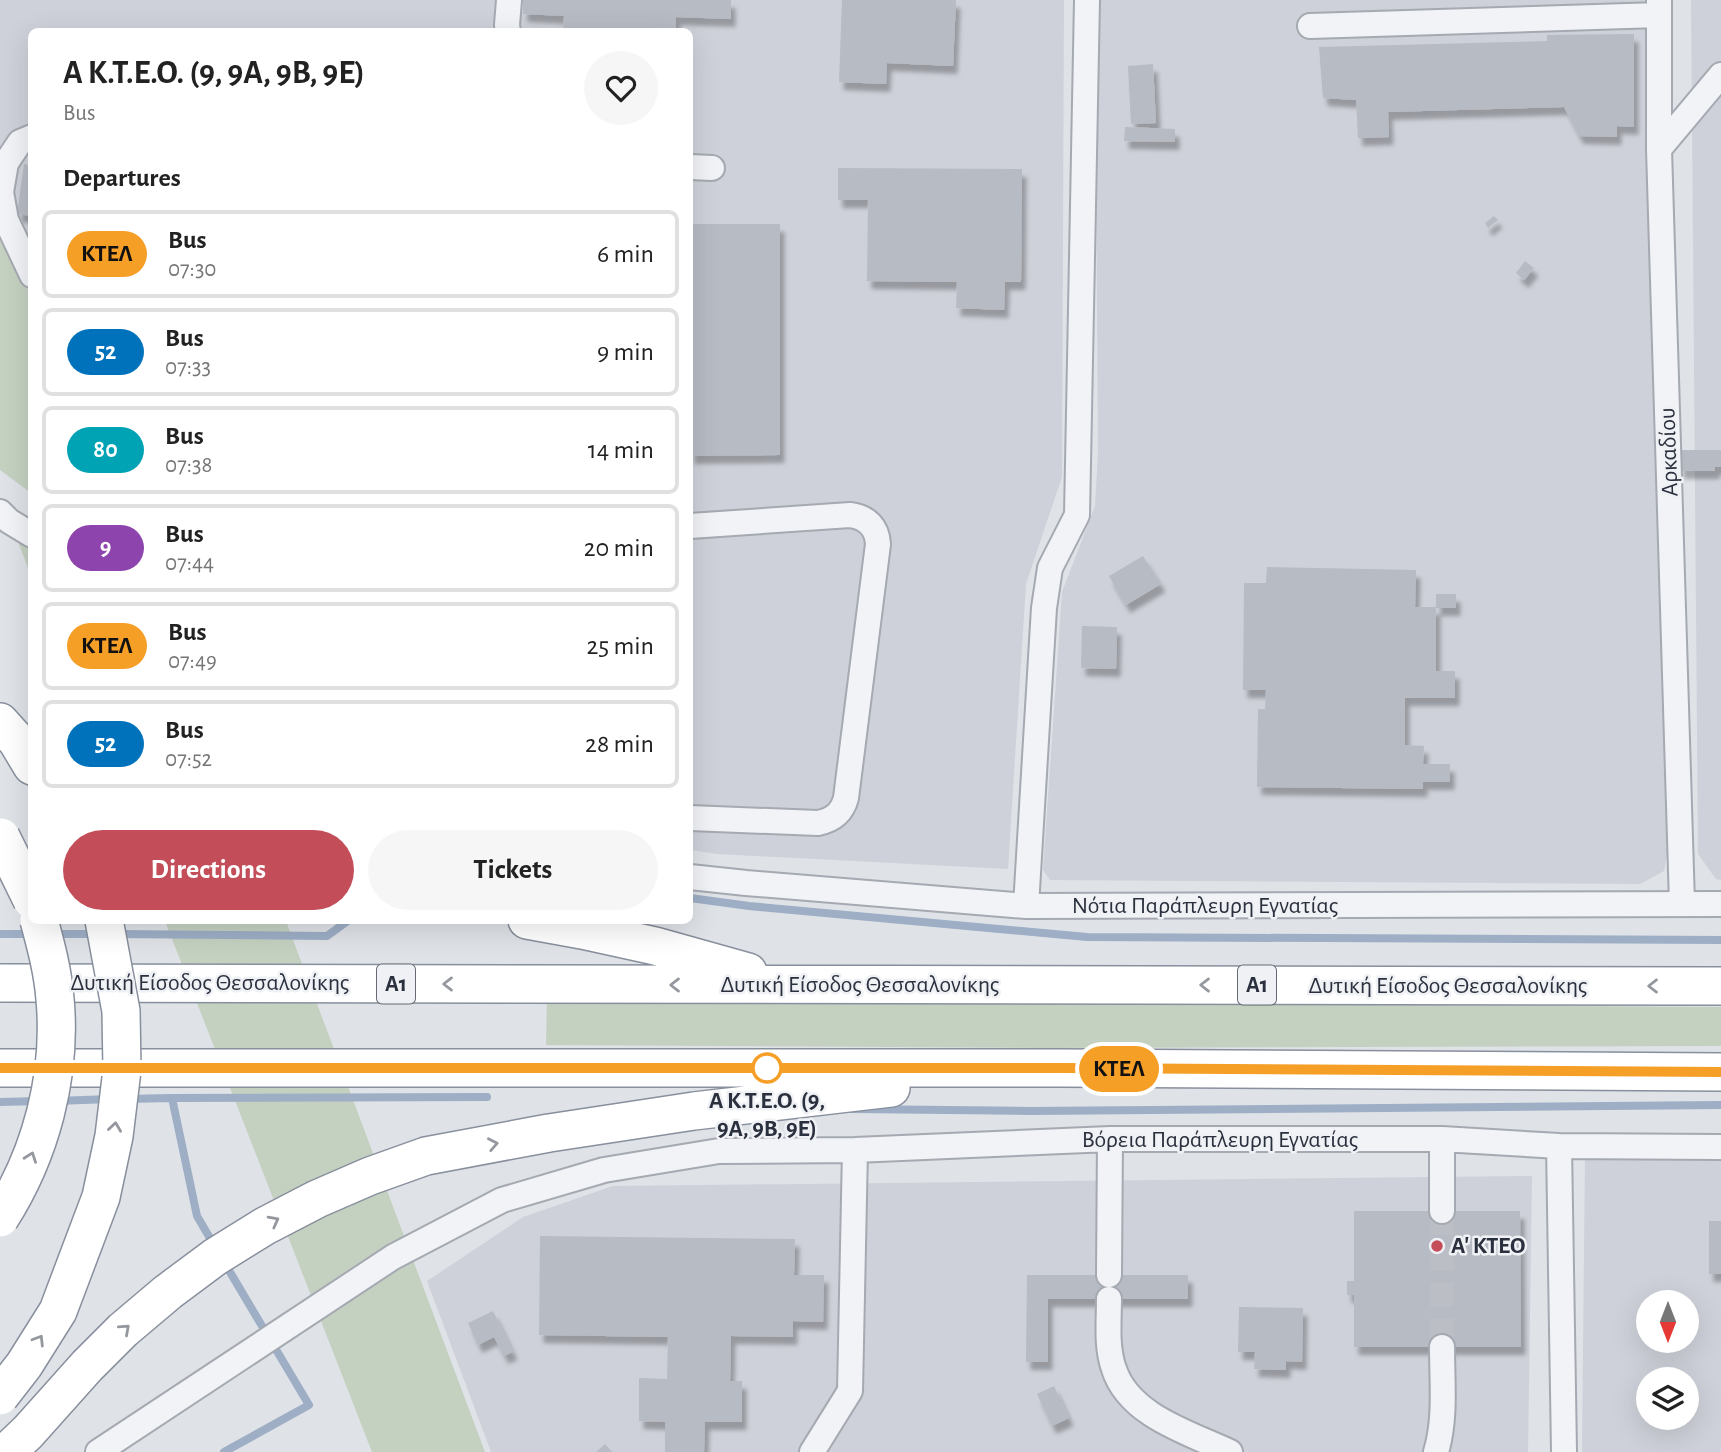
<!DOCTYPE html>
<meta charset="utf-8">
<style>
body{margin:0;font-family:"Alegreya Sans",sans-serif;background:#f6f6f6;color:#222;height:100vh;display:flex;flex-direction:column;font-size:26px;white-space:nowrap}
*{box-sizing:border-box;margin:0}
p{font-size:23px;color:#767676}
.icon{flex:none;width:38px;height:38px;fill:none;stroke:currentColor;stroke-width:2;stroke-linecap:round;stroke-linejoin:round}
.map{position:relative;flex:1;overflow:hidden}
.drawer{position:absolute;left:28px;top:28px;width:665px;height:896px;display:flex;flex-direction:column;background:#fff;border-radius:10px;box-shadow:0 7px 28px #0002}
.drawer>*{flex:none}
.badge{padding:0 14px;border-radius:23px;font-size:24px;line-height:46px}
.needle{width:46px;rotate:180deg}
.tools{position:absolute;left:1636px;top:1290px;display:grid;gap:14px}
.tools a{display:grid;place-items:center;width:63px;height:63px;border-radius:50%;background:#fff;box-shadow:0 7px 28px #0002;font-size:35px}
.map>.badge{position:absolute;translate:-50% -50%;box-shadow:0 0 0 4px #fff}
h2{padding:0 35px;font-size:26px;line-height:63px}
.round{display:grid;place-items:center;flex:none;width:74px;height:74px;border-radius:37px;background:#f6f6f6}
.head{display:flex;align-items:center;justify-content:space-between;height:119px;padding:0 35px}
h1{font-size:33px;font-weight:700;line-height:52px}
.action{display:flex;gap:14px;margin-top:auto;padding:14px 35px}
.action a{flex:1;height:80px;border-radius:42px;background:#c34e59;color:#fff;font-size:28px;font-weight:700;line-height:80px;text-align:center}
.action a+a{background:#f6f6f6;color:#222}
ul{padding:0;list-style:none}
li{display:flex;align-items:center;gap:21px;height:88px;margin:0 14px 10px;padding:0 21px;border:4px solid #e0e0e0;border-radius:10px}
li div{flex:1}
li b{display:block;font-size:26px}
li em{font-style:normal}
li .badge{min-width:77px;font-weight:700;text-align:center}
.map>svg:first-child{display:block}
.built{fill:#ced1d9;fill-rule:evenodd}
.green{fill:#c4d1c1}
.lines{fill:none;stroke-linecap:round;stroke-linejoin:round}
.stream{stroke:#9daec5;stroke-width:8}
.building{fill:#b7bbc4;filter:url(#shadow)}
.minor-tunnel{stroke:#bbbec5;stroke-width:24;stroke-dasharray:24 12;stroke-linecap:butt}
.minor-casing{stroke:#a5a9b1;stroke-width:28}
.highway-casing{stroke:#888f9d;stroke-width:40}
.minor{stroke:#f2f3f6;stroke-width:24}
.highway{stroke:#fff;stroke-width:37}
.highway-bridge-casing{stroke:#888f9d;stroke-width:40;stroke-linecap:butt}
.highway-bridge{stroke:#fff;stroke-width:37}
.oneway{stroke:#94989e}
.line-casing{stroke:#fff;stroke-width:16}
.line{stroke:#f59f27;stroke-width:10}
.stop-dot{fill:#fff;stroke:#f59f27;stroke-width:3.5}
.poi-dot{fill:#c34e59;stroke:#eff1f5;stroke-width:2.5}
.labels{text-anchor:middle;dominant-baseline:central;stroke-width:5;stroke-linejoin:round;paint-order:stroke}
.shield{fill:#eff1f5;stroke:#656a74;stroke-width:2}
.shield-label{font-size:23px;font-weight:bold;fill:#2a303d}
.street-label{font-size:24px;fill:#2a303d;stroke:#eff1f5}
.stop-label{font-size:24px;font-weight:bold;fill:#2a303d;stroke:#eff1f5}
.poi-label{font-size:24px;font-weight:bold;fill:#2a303d;stroke:#eff1f5;text-anchor:start}
</style>
<div class="map">
<svg width="1721" height="1452" viewBox="0 0 1721 1452">
<defs>
<filter id="shadow"><feDropShadow dx="4.5" dy="8" stdDeviation="2" flood-color="#0004"/></filter>
</defs>
<rect width="100%" height="100%" fill="#dfe2e7"/>
<!-- built -->
<path class="built" d="M0,0H1064L1062,477L1026,584L1008,869L717,854L690,850V32H32L31,262L0,195Z
M1099,0H1655L1670,840L1664,871L1640,884L1050,880L1043,870L1062,592L1095,506L1098,453L1096,161Z
M1691,0H1721V880L1716,879L1698,854Z
M1585,1154H1721V1452H1582ZM1648,1302H1687V1340H1648ZM1648,1379H1687V1418H1648Z
M1532,1176L1528,1452H491L427,1281L523,1217L613,1186Z"/>
<!-- green -->
<path class="green" d="M0,204L31,280V493L0,470Z
M17,539L31,547V576Z
M165,921H286L485,1452H372Z
M547,999L1721,1007V1046L1039,1048L546,1045Z"/>
<g class="lines">
<!-- stream -->
<path class="stream" d="M690,898L749,906L1087,937L1721,940
M0,934H32
M52,934H99
M115,934L327,936L349,920
M172,1098L487,1097
M126,1099L172,1098L197,1216L214,1245
M56,1101L110,1099
M0,1102L40,1101
M853,1109L1030,1111L1721,1105
M224,1452L309,1405L224,1262"/>
</g>
<!-- building -->
<path class="building" d="M523,0H731V19L676,17V32H563L564,16L523,14Z
M842,0H956L953,66L887,63L886,84L839,82Z
M1634,34V127L1617,126V137L1579,136L1564,107L1388,112L1389,137L1358,138L1356,100L1323,98L1319,47L1547,41V35Z
M1153,64L1156,123L1131,124L1128,66Z
M1125,127L1175,129V142L1124,141Z
M24,164L32,166V216L17,214Z
M838,168L1022,169L1021,282H1005L1004,310L956,308L957,282L867,281L868,200H838Z
M1494,216L1498,220L1488,228L1485,223Z
M690,224H780V455L690,456Z
M1525,261L1534,268L1524,280L1516,273Z
M1679,450H1721V467H1715V471H1679Z
M1143,556L1161,584L1126,605L1109,576Z
M1267,567L1416,570L1415,607H1436V594H1456V608H1436V671H1455V698H1405V745L1424,746L1423,764H1450V782H1423V789L1257,787L1258,709H1265L1266,690H1243L1244,583H1266Z
M1082,626L1117,627L1116,669L1081,668Z
M1354,1211H1520L1521,1347H1354V1295H1347V1281H1354Z
M1709,1221H1721V1274H1709Z
M540,1236L795,1239L794,1275H824L823,1322L793,1321V1337L731,1336L730,1381H742V1422H705L704,1452H665V1422L639,1421V1378L667,1379L668,1337L539,1335Z
M1027,1275H1188V1299H1048V1362H1026Z
M1239,1307L1303,1308L1302,1362L1286,1361V1370L1254,1369L1255,1352H1238Z
M493,1311L513,1352L504,1356L494,1337L478,1345L468,1323Z
M1054,1386L1069,1418L1052,1426L1037,1394Z
M605,1444L612,1452H596Z"/>
<g class="lines">
<!-- minor-tunnel -->
<path class="minor-tunnel" d="M1442,1211V1347"/>
<!-- minor casing -->
<g class="minor-casing">
<path id="minor" d="M1659,0V149L1682,904
M1310,26L1659,15
M508,32L507,25L509,0
M32,137L20,142L6,163L1,192L6,220L32,275
M1659,149L1721,75
M690,167L712,168
M0,512L9,521L32,535
M690,526L850,515C867,517 877,527 878,544L846,798C842,813 833,820 818,823L690,818
M690,877L746,883L1026,906L1721,904
M1026,906L1044,608L1050,568L1077,515L1087,0
M1442,1139V1211
M1559,1146L1564,1452
M1109,1275L1110,1139
M1109,1299C1109,1322 1106,1347 1114,1369C1129,1416 1190,1433 1230,1452
M98,1452L393,1257L502,1200L604,1170L719,1151L855,1150L1110,1139H1442L1559,1146L1721,1147
M812,1452L850,1391L855,1150
M1436,1452C1446,1419 1442,1382 1442,1347"/>
</g>
<!-- highway casing -->
<g class="highway-casing">
<path id="highway" d="M0,722L17,741L32,766
M527,920L582,930L655,946L748,972
M0,983L1721,986
M0,1068H1063L1721,1072
M7,1452L28,1432L87,1366L123,1330L168,1292L215,1257L265,1226L317,1199L370,1176L426,1156L549,1133L694,1111L891,1088"/>
</g>
<!-- minor -->
<use href="#minor" class="minor"/>
<!-- highway -->
<use href="#highway" class="highway"/>
<!-- highway-bridge casing -->
<g class="highway-bridge-casing">
<path id="highway-bridge" d="M1,837L32,900
M0,1218C41,1154 62,1075 55,999C53,972 46,946 39,920
M0,1396L24,1365L58,1311L101,1197L114,1136L122,1070L121,1011L104,920"/>
</g>
<!-- highway-bridge -->
<use href="#highway-bridge" class="highway-bridge"/>
</g>
<!-- one-way arrows -->
<defs><path id="oneway-chevron" d="M-2-3.5L2.5 0L-2 3.5" fill="none" stroke-width="1.6" stroke-linecap="round" stroke-linejoin="round" transform="scale(1.75)"/></defs>
<g class="oneway">
<use href="#oneway-chevron" transform="translate(448 984) rotate(-180)"/>
<use href="#oneway-chevron" transform="translate(675 985) rotate(-180)"/>
<use href="#oneway-chevron" transform="translate(1205 985) rotate(-180)"/>
<use href="#oneway-chevron" transform="translate(1653 986) rotate(-180)"/>
<use href="#oneway-chevron" transform="translate(115 1127) rotate(-82)"/>
<use href="#oneway-chevron" transform="translate(493 1144) rotate(-11)"/>
<use href="#oneway-chevron" transform="translate(31 1157) rotate(-70)"/>
<use href="#oneway-chevron" transform="translate(274 1221) rotate(-28)"/>
<use href="#oneway-chevron" transform="translate(125 1329) rotate(-42)"/>
<use href="#oneway-chevron" transform="translate(39 1340) rotate(-58)"/>
</g>
<g class="lines">
<!-- line casing -->
<g class="line-casing">
<path id="line" d="M0,1068H1062L1721,1072"/>
</g>
<!-- line -->
<use href="#line" class="line"/>
</g>
<!-- markers -->
<circle class="stop-dot" cx="767" cy="1068" r="14"/>
<circle class="poi-dot" cx="1437" cy="1246" r="7"/>
<g class="labels">
<!-- shield labels -->
<g class="shield">
<rect x="377" y="964.5" width="38" height="39" rx="5"/>
<rect x="1238" y="965.5" width="38" height="39" rx="5"/>
</g>
<g class="shield-label">
<text x="396" y="984">Α1</text>
<text x="1257" y="985">Α1</text>
</g>
<!-- street labels -->
<g class="street-label">
<text transform="translate(1669 452) rotate(-92)">Αρκαδίου</text>
<text x="1205" y="906">Νότια Παράπλευρη Εγνατίας</text>
<text x="210" y="983">Δυτική Είσοδος Θεσσαλονίκης</text>
<text x="860" y="985">Δυτική Είσοδος Θεσσαλονίκης</text>
<text x="1448" y="986">Δυτική Είσοδος Θεσσαλονίκης</text>
<text x="1220" y="1140">Βόρεια Παράπλευρη Εγνατίας</text>
</g>
<!-- stop labels -->
<g class="stop-label">
<text x="767" y="1101">Α Κ.Τ.Ε.Ο. (9,<tspan x="767" dy="28">9Α, 9Β, 9Ε)</tspan></text>
</g>
<!-- poi labels -->
<g class="poi-label">
<text x="1451" y="1246">Α' ΚΤΕΟ</text>
</g>
</g>
</svg>
<div class="tools">
<a><svg class="needle" viewBox="-14 -14 28 28"><path d="M0-13l5 13h-10z" fill="#e53935"/><path d="M0 13l5-13h-10z" fill="#767676"/></svg></a>
<a><svg class="icon" aria-label="layers" viewBox="0 0 24 24"><path d="M12 4l9 5-9 5-9-5zM3 14l9 5 9-5"/></svg></a>
</div>
<b class="badge" style="left:1119px;top:1069px;background:#f59f27;color:#111">ΚΤΕΛ</b>
<section class="drawer">
<div class="head"><div><h1>Α Κ.Τ.Ε.Ο. (9, 9Α, 9Β, 9Ε)</h1><p>Bus</p></div><a class="round"><svg class="icon" aria-label="heart" viewBox="0 0 24 24"><path d="M12 20l-8-8c-3-5 5-10 8-4 3-6 11-1 8 4z"/></svg></a></div>
<h2>Departures</h2>
<ul>
<li><span class="badge" style="background:#f59f27;color:#111">ΚΤΕΛ</span><div><b>Bus</b><p>07:30</p></div><em>6 min</em></li>
<li><span class="badge" style="background:#0072bc;color:#fff">52</span><div><b>Bus</b><p>07:33</p></div><em>9 min</em></li>
<li><span class="badge" style="background:#00a3b4;color:#fff">80</span><div><b>Bus</b><p>07:38</p></div><em>14 min</em></li>
<li><span class="badge" style="background:#8e44ad;color:#fff">9</span><div><b>Bus</b><p>07:44</p></div><em>20 min</em></li>
<li><span class="badge" style="background:#f59f27;color:#111">ΚΤΕΛ</span><div><b>Bus</b><p>07:49</p></div><em>25 min</em></li>
<li><span class="badge" style="background:#0072bc;color:#fff">52</span><div><b>Bus</b><p>07:52</p></div><em>28 min</em></li>
</ul>
<div class="action"><a>Directions</a><a>Tickets</a></div>
</section>
</div>
